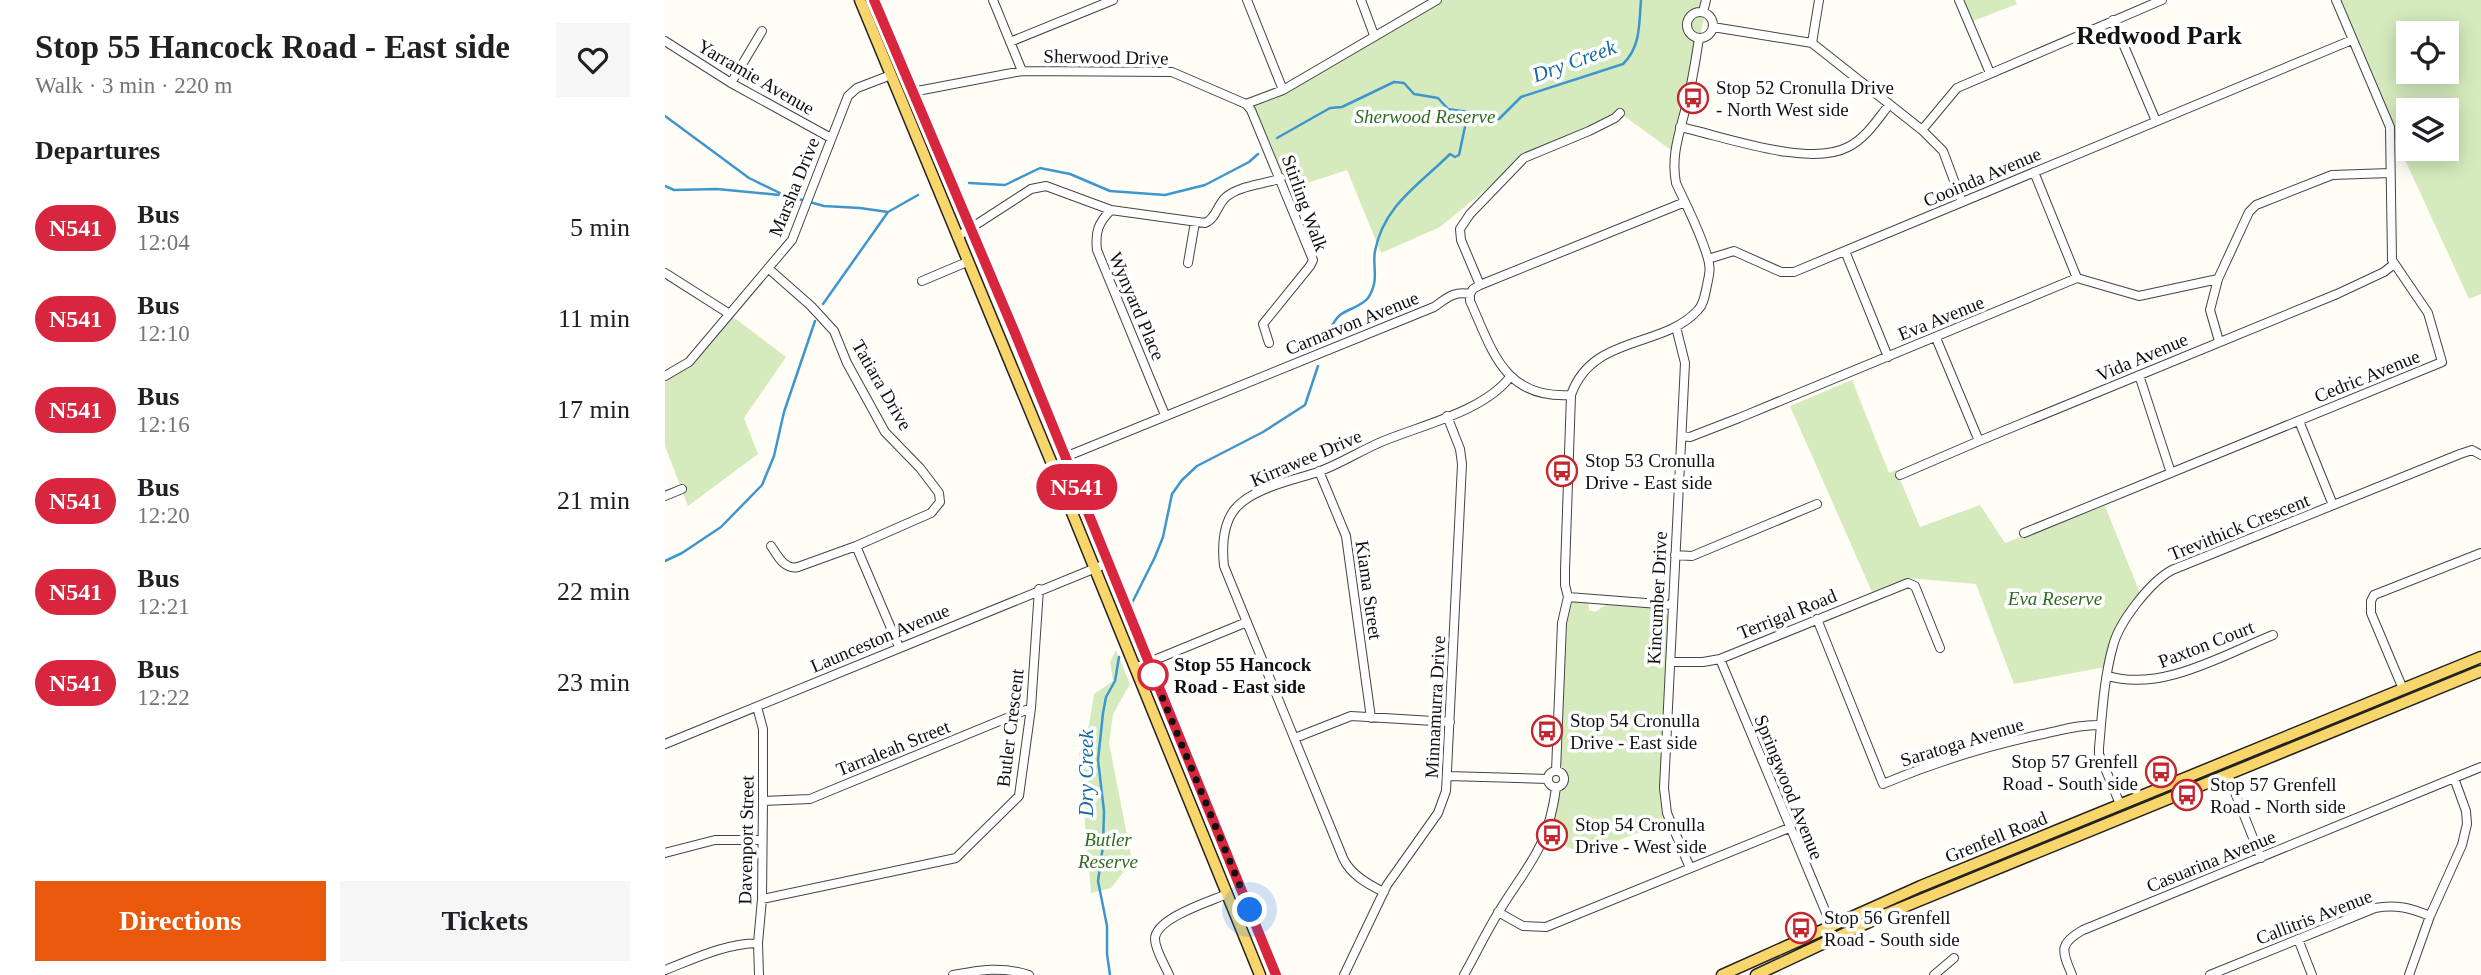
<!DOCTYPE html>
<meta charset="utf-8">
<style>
body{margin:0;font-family:"Times New Roman",serif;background:#f6f6f6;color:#202124;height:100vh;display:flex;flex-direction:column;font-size:26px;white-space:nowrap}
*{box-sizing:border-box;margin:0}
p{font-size:23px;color:#757577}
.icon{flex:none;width:38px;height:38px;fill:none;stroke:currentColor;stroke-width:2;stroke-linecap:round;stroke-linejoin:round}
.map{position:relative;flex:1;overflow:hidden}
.sheet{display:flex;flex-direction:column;background:#fff;width:665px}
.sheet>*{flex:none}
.badge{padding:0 14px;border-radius:23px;font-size:24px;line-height:46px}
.buttons{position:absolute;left:1731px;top:21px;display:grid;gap:14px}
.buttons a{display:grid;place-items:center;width:63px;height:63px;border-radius:0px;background:#fff;box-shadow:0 4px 18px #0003;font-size:35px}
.you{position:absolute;width:35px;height:35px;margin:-18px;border:5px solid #fff;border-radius:50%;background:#1a73e8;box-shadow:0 0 0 10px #1a73e833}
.map>.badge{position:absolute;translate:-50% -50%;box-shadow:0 0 0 4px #fff}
h2{padding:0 35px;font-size:26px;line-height:63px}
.round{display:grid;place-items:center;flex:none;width:74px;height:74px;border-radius:0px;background:#f6f6f6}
.head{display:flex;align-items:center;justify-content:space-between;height:119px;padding:0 35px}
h1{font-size:33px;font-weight:700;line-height:52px}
.button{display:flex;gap:14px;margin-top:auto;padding:14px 35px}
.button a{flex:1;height:80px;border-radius:0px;background:#ea580c;color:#fff;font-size:28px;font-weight:700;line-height:80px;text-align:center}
.button a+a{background:#f6f6f6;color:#202124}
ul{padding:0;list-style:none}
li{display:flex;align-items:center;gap:21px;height:91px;padding:0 35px}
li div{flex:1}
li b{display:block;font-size:26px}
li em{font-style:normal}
li .badge{min-width:77px;font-weight:700;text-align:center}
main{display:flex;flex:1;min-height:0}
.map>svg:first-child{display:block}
.green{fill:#d5ebbd;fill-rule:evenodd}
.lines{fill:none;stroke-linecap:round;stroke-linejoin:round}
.stream{stroke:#3f96cf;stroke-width:2.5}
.minor-casing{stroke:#444;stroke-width:10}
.major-casing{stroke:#222;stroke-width:13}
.minor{stroke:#fff;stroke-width:8}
.major{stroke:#f9d66b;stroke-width:10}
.line-casing{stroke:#fff;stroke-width:16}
.line{stroke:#d7263d;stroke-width:10}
.walk{stroke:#111;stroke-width:7;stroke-dasharray:0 12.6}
.stop-dot{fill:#fff;stroke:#d7263d;stroke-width:3.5}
.labels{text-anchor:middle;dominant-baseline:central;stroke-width:7;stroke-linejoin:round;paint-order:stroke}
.street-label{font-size:19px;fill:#111;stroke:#fff}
.poi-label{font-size:19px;fill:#111;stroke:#fff;text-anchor:start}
.park-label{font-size:19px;font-style:italic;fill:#2f6b1f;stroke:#fff}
.stop-label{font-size:19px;font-weight:bold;fill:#111;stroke:#fff;text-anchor:start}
.water-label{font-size:21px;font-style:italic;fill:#1768a6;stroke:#fff}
.district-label{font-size:26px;font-weight:bold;fill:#111;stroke:#fff}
</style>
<main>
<section class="sheet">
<div class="head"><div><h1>Stop 55 Hancock Road - East side</h1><p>Walk · 3 min · 220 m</p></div><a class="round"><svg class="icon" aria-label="heart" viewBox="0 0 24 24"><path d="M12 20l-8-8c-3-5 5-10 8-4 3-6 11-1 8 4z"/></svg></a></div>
<h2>Departures</h2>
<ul>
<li><span class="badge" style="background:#d7263d;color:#fff">N541</span><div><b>Bus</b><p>12:04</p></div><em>5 min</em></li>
<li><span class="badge" style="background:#d7263d;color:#fff">N541</span><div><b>Bus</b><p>12:10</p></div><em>11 min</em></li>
<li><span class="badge" style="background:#d7263d;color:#fff">N541</span><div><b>Bus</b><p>12:16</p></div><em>17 min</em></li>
<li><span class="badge" style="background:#d7263d;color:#fff">N541</span><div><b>Bus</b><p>12:20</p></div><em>21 min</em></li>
<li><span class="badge" style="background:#d7263d;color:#fff">N541</span><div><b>Bus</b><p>12:21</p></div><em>22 min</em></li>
<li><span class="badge" style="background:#d7263d;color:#fff">N541</span><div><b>Bus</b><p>12:22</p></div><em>23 min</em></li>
</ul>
<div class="button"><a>Directions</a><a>Tickets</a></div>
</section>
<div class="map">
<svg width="1816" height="975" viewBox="0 0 1816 975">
<rect width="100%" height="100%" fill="#fffdf5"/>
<!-- green -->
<path class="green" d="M773,0H1043L1010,153L955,113L859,158L775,227L716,253L682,170L621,190L581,104L618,90Z
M1299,0H1350L1352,4L1308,21Z
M1671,0H1816V294L1804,299L1725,127ZM1743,33H1782V72H1743ZM1743,110H1782V149H1743Z
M63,313L121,357L79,418L93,454L23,506L0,446V376L16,368Z
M1187,380L1224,473L1231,470L1255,527L1315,505L1340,543L1440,506L1475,593C1456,619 1445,635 1440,667L1349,684L1311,584L1243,578L1207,592L1125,406Z
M908,601L923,602L924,610L930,612L942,604L998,608L1004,617L995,794L1000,822L919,854L884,839L894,796L902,781L901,775L896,765L895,754L902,621Z
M451,650L465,684L448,714L444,743L467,861L446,888L426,893L414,754L424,725L429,694L448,681L445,662Z"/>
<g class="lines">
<!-- stream -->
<path class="stream" d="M0,116L84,178L119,195L159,206L195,208L223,212
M612,138L665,108L677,107L729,82L739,83L749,94L773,98L783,109L816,114
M304,183L340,185L375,168L405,174L445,191L500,195L540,185L584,162L593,154
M0,186L9,190L52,189L115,195
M158,304L223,212L253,195
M660,338C664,331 669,320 675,315C683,309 697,306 703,298C715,280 707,267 710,251C719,205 754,185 785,154L790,157L794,155L801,122L816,114L826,120L834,119L856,97L958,64C976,47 974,23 976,0
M0,561L17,553L56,527L97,485L109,456L119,412L150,321
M467,603L490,557L498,537L507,494L517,480L532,466L598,432L640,405L653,366
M445,975L442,954V926L433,881L438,846L439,811L433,760L438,713L441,697L450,681L454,657"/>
<!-- minor casing -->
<g class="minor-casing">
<path id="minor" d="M328,0L357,71
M582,0L618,90
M696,0L709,35
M1294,0L1325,73
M1022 25a13 13 0 1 1 26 0a13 13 0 1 1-26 0Z
M1038,12L1041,0
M1448,20L1491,121
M1048,27L1147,43L1257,130L1278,151L1297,202
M0,41L66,83L166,138
M345,42L448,0
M1147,43L1154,0
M66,83L97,31
M247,92L357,71L507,72L581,104L618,90L772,0
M581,104L586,110L648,260L645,266L598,324L604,343
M1015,127C1058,136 1144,168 1183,147C1201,138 1212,120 1224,105
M1257,130L1292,88L1497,0
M1369,172L1412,278
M446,210C433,223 430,232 432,250L500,415
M292,237L366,189L381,186L446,210L540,223C551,219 552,205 561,197C575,185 599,185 616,178
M1180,251L1223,357
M1043,259L1069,251L1116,272H1129L1687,40
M523,263L530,222
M104,269L146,306L169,331L182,363L220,432L255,468L274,493L275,502L266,513L191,546L133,567C119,570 113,556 106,546
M0,273L63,313
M257,281L302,262
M815,285L796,240L795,229L805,214L859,158L924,131L950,118L955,113
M805,294V301C828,352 839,399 906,395
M1011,327L1020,363L999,788L1002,813L1025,868
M1271,338L1314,441
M1554,341L1545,310L1553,279L1584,212L1591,205L1667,175L1725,173
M1474,375L1506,473
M0,376L24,362L127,240L183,96L192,88L226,75
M1634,421L1668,505
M1017,436L1025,437L1074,418L1412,278L1474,296L1553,279
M400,457L769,307C782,298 788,291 805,294L808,289L815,285L1020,202
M654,471L681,536L706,718
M1235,475L1314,441L1672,294L1719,272L1729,264
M0,496L17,489
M1359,533L1777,362L1763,313L1727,260L1725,127L1671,0
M191,546L234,647
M1010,555L1027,556L1152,504
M903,597L1007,605
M1152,619L1218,784C1270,762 1322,746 1378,734C1397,730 1417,724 1436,725
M1055,659L1167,927
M1005,662H1038L1055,659L1243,583L1250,586L1275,648
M470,668L582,622
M1443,676C1497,692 1558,655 1608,635
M1738,689L1706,613V601L1709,595L1816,553
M92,707L98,729V801L97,899L93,943L94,975
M630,738L686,716L785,722
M0,744L443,563
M883 779a8 8 0 1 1 16 0a8 8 0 1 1-16 0Z
M891,771L897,623L903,597L900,585V570L906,395C927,334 998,349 1033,310C1039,304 1040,294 1042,285C1044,276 1046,268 1043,259C1036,233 1022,207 1011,183C1005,153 1017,127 1023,98C1028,78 1031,58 1034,38
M1563,775L1596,858
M783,776L883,779
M98,801L145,799L366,708
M1455,804L1434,754V748C1437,715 1439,677 1448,646C1454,622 1485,582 1507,570L1795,454L1807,450L1816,455
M0,853L50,840H97
M719,892C702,884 685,874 678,858L559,566C557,547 557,525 570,509C587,488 629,480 653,472C675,464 695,451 716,442C756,425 818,412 845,377
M97,899L291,858L354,796L366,708L374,589
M833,912L858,926L881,927L1124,828
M1633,939L1647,975
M0,970C31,958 59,944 93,943
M288,975C315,970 337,966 364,975
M504,975C500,965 490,950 490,939C490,918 546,901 562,894
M679,975L722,885L773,813L781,791L797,464L795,449L782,416
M799,975C810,955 821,933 833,913C863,864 883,849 891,788
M1269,975L1289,958
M1407,975C1397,951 1393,944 1418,930L1816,767
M1545,975L1710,908C1731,904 1746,908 1765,916
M1744,975L1765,916L1797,845L1802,824L1801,811L1789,778"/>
</g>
<!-- major casing -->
<g class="major-casing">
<path id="major" d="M195,0L397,488L595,975
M209,0L350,333L611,975
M1057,975L1256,886L1816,657
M1091,975L1219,915L1816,671"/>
</g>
<!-- minor -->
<use href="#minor" class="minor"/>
<!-- major -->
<use href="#major" class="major"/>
</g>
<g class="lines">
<!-- line casing -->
<g class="line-casing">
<path id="line" d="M209,0L350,333L611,975"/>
</g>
<!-- line -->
<use href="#line" class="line"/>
<!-- walk -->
<path class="walk" d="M488,675L585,910"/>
</g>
<!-- icons -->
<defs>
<g id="bus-ring" transform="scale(1.575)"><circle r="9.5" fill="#fff" stroke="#c4262e" stroke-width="1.5"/><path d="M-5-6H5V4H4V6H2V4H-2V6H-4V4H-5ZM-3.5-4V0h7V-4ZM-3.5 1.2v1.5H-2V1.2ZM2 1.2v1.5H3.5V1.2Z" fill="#c4262e"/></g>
</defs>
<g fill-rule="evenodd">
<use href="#bus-ring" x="1028" y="98"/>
<use href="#bus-ring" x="897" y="471"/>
<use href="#bus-ring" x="882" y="731"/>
<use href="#bus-ring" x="1496" y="772"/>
<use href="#bus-ring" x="1522" y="795"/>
<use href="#bus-ring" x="887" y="835"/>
<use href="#bus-ring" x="1136" y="928"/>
</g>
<!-- markers -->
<circle class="stop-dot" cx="488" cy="675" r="14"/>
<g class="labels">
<!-- street labels -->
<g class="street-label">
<text transform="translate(441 57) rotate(1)">Sherwood Drive</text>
<text transform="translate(91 77) rotate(30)">Yarramie Avenue</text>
<text transform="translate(1317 177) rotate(-23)">Cooinda Avenue</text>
<text transform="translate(129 187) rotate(-68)">Marsha Drive</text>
<text transform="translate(640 203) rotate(70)">Stirling Walk</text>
<text transform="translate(472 306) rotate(67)">Wynyard Place</text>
<text transform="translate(1276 318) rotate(-22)">Eva Avenue</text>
<text transform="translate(687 323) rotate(-22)">Carnarvon Avenue</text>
<text transform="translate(1477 357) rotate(-23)">Vida Avenue</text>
<text transform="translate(1702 376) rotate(-22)">Cedric Avenue</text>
<text transform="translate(217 385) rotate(60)">Tatiara Drive</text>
<text transform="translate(641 458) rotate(-23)">Kirrawee Drive</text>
<text transform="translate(1574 527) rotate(-22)">Trevithick Crescent</text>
<text transform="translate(704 590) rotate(82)">Kiama Street</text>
<text transform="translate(992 598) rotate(-87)">Kincumber Drive</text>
<text transform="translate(1122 614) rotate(-22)">Terrigal Road</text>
<text transform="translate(215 638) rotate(-23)">Launceston Avenue</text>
<text transform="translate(1541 644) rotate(-21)">Paxton Court</text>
<text transform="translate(770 707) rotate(-87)">Minnamurra Drive</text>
<text transform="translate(345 728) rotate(-83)">Butler Crescent</text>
<text transform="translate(1297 742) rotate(-17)">Saratoga Avenue</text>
<text transform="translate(228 748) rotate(-22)">Tarraleah Street</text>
<text transform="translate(1124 787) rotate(68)">Springwood Avenue</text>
<text transform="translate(1331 837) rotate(-22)">Grenfell Road</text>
<text transform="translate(81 840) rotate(-89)">Davenport Street</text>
<text transform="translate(1546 861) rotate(-22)">Casuarina Avenue</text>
<text transform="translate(1649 917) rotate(-21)">Callitris Avenue</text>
</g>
<!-- poi labels -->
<g class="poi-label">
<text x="1051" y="87">Stop 52 Cronulla Drive<tspan x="1051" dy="22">- North West side</tspan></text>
<text x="920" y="460">Stop 53 Cronulla<tspan x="920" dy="22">Drive - East side</tspan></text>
<text x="905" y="720">Stop 54 Cronulla<tspan x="905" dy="22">Drive - East side</tspan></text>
<text x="1473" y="761" text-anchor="end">Stop 57 Grenfell<tspan x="1473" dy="22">Road - South side</tspan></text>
<text x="1545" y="784">Stop 57 Grenfell<tspan x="1545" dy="22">Road - North side</tspan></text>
<text x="910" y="824">Stop 54 Cronulla<tspan x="910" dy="22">Drive - West side</tspan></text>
<text x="1159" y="917">Stop 56 Grenfell<tspan x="1159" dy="22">Road - South side</tspan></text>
</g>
<!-- park labels -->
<g class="park-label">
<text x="760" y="116">Sherwood Reserve</text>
<text x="1390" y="598">Eva Reserve</text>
<text x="443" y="839">Butler<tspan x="443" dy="22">Reserve</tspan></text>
</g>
<!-- stop labels -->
<g class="stop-label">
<text x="509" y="664">Stop 55 Hancock<tspan x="509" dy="22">Road - East side</tspan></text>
</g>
<!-- water labels -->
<g class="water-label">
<text transform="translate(909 61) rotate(-20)">Dry Creek</text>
<text transform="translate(421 773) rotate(-90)">Dry Creek</text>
</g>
<!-- district labels -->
<g class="district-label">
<text x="1494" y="35">Redwood Park</text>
</g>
</g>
</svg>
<div class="buttons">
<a><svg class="icon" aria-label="locate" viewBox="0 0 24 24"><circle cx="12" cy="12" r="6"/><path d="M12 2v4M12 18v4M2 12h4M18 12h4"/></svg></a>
<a><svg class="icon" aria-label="layers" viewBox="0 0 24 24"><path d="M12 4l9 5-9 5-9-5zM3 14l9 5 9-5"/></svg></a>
</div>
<div class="you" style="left:585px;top:910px"></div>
<b class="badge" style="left:412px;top:487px;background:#d7263d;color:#fff">N541</b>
</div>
</main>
